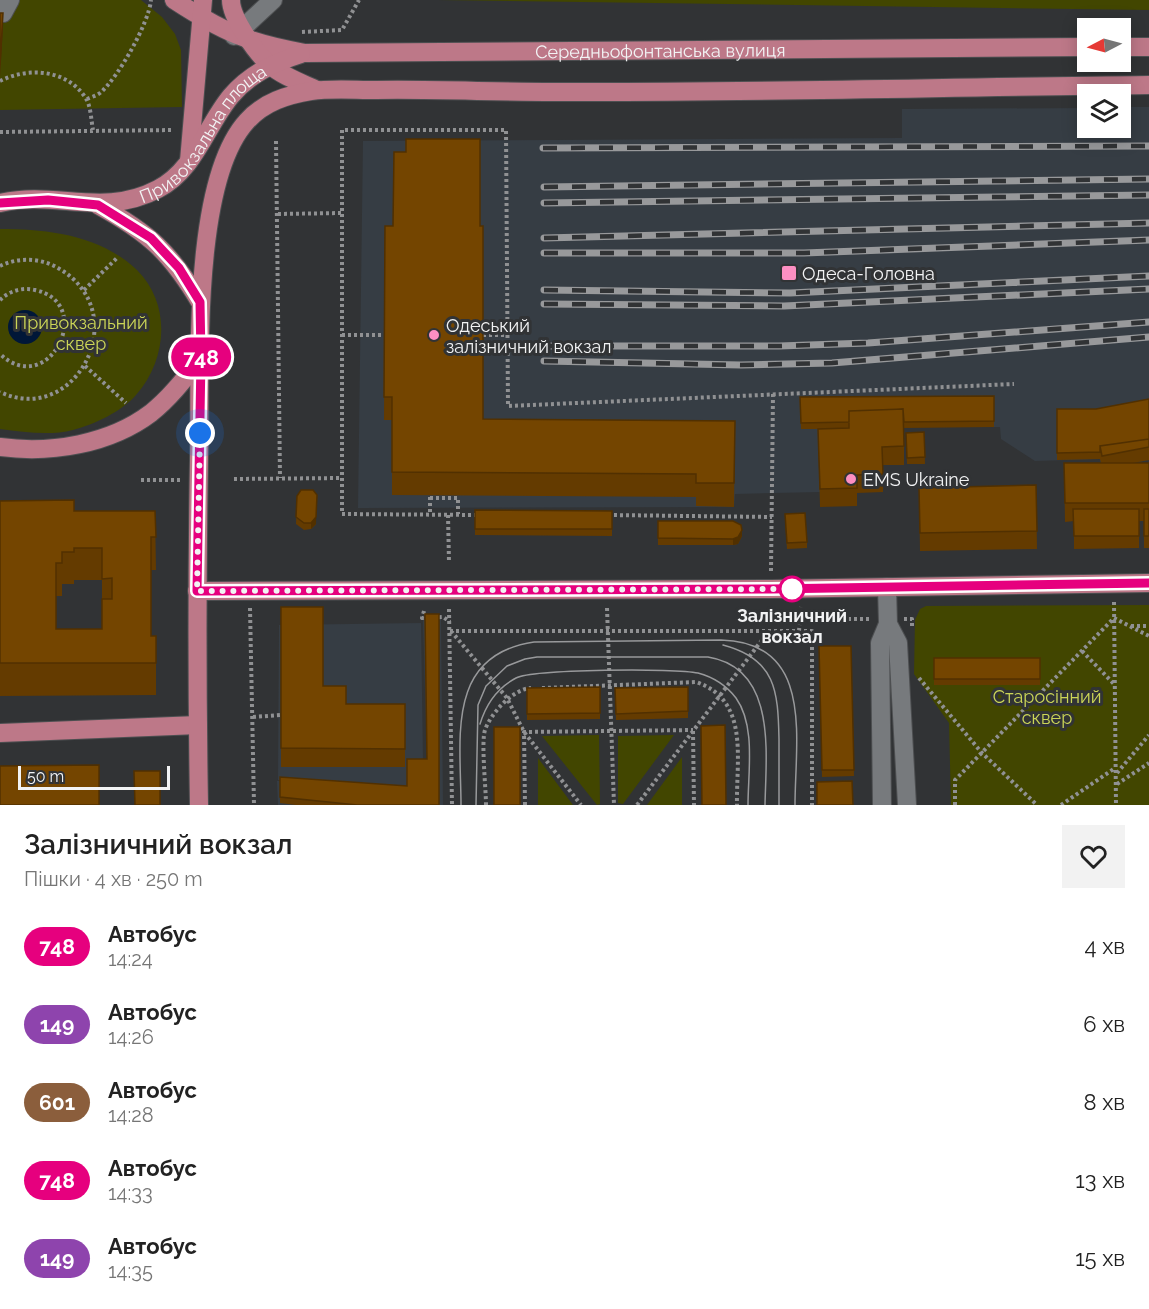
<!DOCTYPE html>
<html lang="uk">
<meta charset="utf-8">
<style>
body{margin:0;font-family:Raleway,sans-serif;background:#f2f2f2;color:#222;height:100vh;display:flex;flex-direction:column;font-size:22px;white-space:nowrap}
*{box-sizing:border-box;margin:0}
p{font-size:20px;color:#767676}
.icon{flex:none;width:33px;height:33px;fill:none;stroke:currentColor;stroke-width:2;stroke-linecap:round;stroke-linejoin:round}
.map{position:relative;height:805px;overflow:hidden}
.details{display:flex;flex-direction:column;background:#fff;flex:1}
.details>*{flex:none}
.badge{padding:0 12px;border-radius:20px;font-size:21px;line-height:39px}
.needle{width:39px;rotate:264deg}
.fabs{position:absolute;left:1077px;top:18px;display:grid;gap:12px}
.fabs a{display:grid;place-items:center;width:54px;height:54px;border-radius:0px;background:#fff;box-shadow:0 3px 15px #0003;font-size:30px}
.scale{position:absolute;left:18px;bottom:15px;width:152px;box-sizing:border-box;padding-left:6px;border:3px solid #f2f3f4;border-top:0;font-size:16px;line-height:21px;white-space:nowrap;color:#f2f3f4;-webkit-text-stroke:4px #313335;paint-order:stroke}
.you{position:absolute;width:30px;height:30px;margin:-15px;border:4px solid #fff;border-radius:50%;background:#1a73e8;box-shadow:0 0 0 9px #1a73e833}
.map>.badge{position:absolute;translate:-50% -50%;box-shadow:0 0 0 3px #fff}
.round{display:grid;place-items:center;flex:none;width:63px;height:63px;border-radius:0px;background:#f2f2f2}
.summary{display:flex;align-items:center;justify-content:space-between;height:102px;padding:0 24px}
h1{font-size:28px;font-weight:600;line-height:45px}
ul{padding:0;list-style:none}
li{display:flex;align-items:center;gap:18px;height:78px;padding:0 24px}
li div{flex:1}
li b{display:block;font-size:22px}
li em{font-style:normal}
li .badge{min-width:66px;font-weight:700;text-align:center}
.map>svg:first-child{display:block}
.built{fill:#363d44}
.green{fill:#424600}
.water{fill:#001738}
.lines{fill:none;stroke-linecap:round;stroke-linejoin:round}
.minor-casing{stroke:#4d4f51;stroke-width:20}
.major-casing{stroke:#4d4f51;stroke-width:20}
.path{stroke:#909193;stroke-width:4;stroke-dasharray:3 3;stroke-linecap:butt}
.minor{stroke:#777a7d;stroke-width:18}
.major{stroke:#bd7888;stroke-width:18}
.tram{stroke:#98999b;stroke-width:1.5}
.rail-casing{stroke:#98999b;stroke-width:7}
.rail{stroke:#313335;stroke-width:4.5;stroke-dasharray:14;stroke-linecap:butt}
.wall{fill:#643b00;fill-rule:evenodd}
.shaded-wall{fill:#513000}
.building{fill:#744500;stroke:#513000;stroke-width:1.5;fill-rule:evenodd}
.line-casing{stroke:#fff;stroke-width:14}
.line{stroke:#e6007e;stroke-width:9}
.walk{stroke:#f2f3f4;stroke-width:6;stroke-dasharray:0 10.8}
.poi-dot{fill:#fc8fc2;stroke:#313335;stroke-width:2}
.stop-dot{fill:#fff;stroke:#e6007e;stroke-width:3}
.labels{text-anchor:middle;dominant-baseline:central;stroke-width:6;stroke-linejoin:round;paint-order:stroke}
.street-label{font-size:18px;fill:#f2f3f4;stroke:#313335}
.poi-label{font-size:18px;fill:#f2f3f4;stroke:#313335;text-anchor:start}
.park-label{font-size:18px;fill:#ccd657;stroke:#313335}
.stop-label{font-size:18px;font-weight:bold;fill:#f2f3f4;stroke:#313335}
</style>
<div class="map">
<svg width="1149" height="805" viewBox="0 0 1149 805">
<rect width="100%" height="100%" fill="#313335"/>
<!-- built -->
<path class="built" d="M1121,107H1149V460L1102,468L1100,459L1035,461L1001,439L1000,427H903L818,448L820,492L735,494L734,507L358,508L363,141L902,138V109L1087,108L1088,128H1120Z
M423,619H441L443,805H278L277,781L366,782L278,780L279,625L421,623L423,762H427Z"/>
<!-- green -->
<path class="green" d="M0,0H141L162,17L175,34L181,50L182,107L0,110Z
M438,0H1149V10Z
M0,229C48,229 100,235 137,270C172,305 167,360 136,395C121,412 95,424 73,430C50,436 24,432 0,429Z
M1149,605V805H951L949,723L914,674L915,620L920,609L926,606Z
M599,735L600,804L597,805L542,736Z
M674,735L623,804L618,803V736Z
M682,757V805H647Z
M538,758L573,805H538Z"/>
<!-- water -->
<path class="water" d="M8 327a17 17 0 1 1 34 0a17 17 0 1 1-34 0Z"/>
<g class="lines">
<!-- minor casing -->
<g class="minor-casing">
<path id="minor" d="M0,13H3L10,0
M234,36L273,0
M888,624L898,643L907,805
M882,805L880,643L888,624L887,587"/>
</g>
<!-- major casing -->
<g class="major-casing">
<g id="major">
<path id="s1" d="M174,0C223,32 248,43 305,53L1088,47"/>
<path d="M231,0C231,18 256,53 270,65C282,76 302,83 317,90"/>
<path d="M1120,47H1149"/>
<path d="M189,161L203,0"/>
<path id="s2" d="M0,203C56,190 103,218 158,189C195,170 206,126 231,96C250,74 273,63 301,54"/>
<path d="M98,205C149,233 170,252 200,302"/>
<path d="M0,447C51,454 110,444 151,413C171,397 186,377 201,358"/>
<path d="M197,591L771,589L1149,583"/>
<path d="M0,733L198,725"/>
<path d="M199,805C197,689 197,574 199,459C201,376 190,183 247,121C264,102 287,95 311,91C332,88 354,90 376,90C435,89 494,92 553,92C751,93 950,87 1149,85"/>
</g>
</g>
<!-- path -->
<path class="path" d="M302,32L342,30L359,0
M0,81C28,67 66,69 85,97C91,105 91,120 93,130
M87,99C91,97 96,96 100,93C118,78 149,23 151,0
M0,132L173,130
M276,141L280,478
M278,214L342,213
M0,266C18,257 41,258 58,268C136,312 76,428 0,392
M84,290L118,257
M0,300C9,291 22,287 35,290C97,303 49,400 0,354
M65,327H96
M342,335H384
M483,335H508
M85,366L126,403
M234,479L342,478
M141,480H180
M430,497V515
M430,498H458V514
M448,515L449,562
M477,515L342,514V130H506L508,406L1014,384
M608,515L772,517
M771,571L773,394
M1114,602L1116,805
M250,608L254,805
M607,608L614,805
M449,609L452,805
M424,611L422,618L443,617L450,622
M800,619H870
M904,619H912V628
M1131,626H1149
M450,631H812V805
M451,631L507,698L524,732L581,805
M799,631L801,607
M1082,651L1115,685
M919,678L982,753L1037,805
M542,688L696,682C750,700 736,759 737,805
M253,717L281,715
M693,731L694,805
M1117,773L1149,735
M1117,784L1149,763
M486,805C486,789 481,742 485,730C491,713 513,689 531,688
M525,805L524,732L693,730
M637,805L768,632
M955,805V780L1114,618L1149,636
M1061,805L1115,768"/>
<!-- minor -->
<use href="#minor" class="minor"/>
<!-- major -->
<use href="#major" class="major"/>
<!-- tram -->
<path class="tram" d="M723,645C776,659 778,691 779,739C779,761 779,783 779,805
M480,724C486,704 497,688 516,678C534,669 676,668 698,673C713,677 726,685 736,698C756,726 748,772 748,805
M461,805C461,739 445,655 534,642L721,640C815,642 795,740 795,805
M476,805L478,705L486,686L507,666L525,659L537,657H708C777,668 766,753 765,805"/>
<!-- rail casing -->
<g class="rail-casing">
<path id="rail" d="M543,148L1149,146
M544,187L1149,179
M544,203L1149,195
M544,238L1149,223
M544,253H804L1149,240
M544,290L790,293L1149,276
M544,304L784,306L1149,289
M544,346H779L868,343L1149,322
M544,361L741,365L832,363L1149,337"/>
</g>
<!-- rail -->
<use href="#rail" class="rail"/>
</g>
<!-- wall -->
<path class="wall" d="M385,226H480L483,419L735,421L734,507L696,506V497L392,495V420H384Z
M994,396V427L904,428V465H883V492L857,493V506L820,507L818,429H846H801L800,397Z
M1149,399V460L1133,463H1149V548H1144V521H1139V548L1074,549V521L1065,522L1064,463H1101L1100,459L1057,460V409H1096Z
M924,432L925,464H907L906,433Z
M1036,485L1037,549L920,551L919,488Z
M297,496L316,524L311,529L304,530L296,524Z
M0,501L74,511H155L156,570H151V636H156V695L0,696ZM74,580H102V629H56V596H62V584H74Z
M475,510L612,511V536L475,535Z
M785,520L807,542V548L787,549Z
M658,521L742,536L738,544L733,545H658Z
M281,607L323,686L346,704H405V767H281Z
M819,646H851L854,776L822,777Z
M934,658H1040V685H934Z
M600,687V719L527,720V688Z
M688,687V718L616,720L615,688Z
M280,777L439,805H296L280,803Z"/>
<!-- shaded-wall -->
<path class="shaded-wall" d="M3,13V26L0,77V65Z
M317,495L316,524L311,529V523Z
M742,530V536L738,544L733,545V539Z"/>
<!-- building -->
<path class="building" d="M0,13H3L0,65Z
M406,139H480V226H483V419L735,421L734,483H696V474L392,472V397H384L385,226H393L394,152H406Z
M994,396V421L904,422L903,409L849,411V422L801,423L800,397Z
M1149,399V439L1100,446V452L1057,453V409H1096Z
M903,409L904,446L882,447L883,474L857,475V488L820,489L818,429L849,428V411Z
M924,432L925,457L907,458L906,433Z
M1149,439V447L1102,456L1100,446Z
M1064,463H1149V503H1065Z
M1036,485L1037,531L920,533L919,488Z
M301,490H313L317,495L316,517L311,523H304L296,517L297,496Z
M74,500V511H155L156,537H151V636H156V663H0V501ZM74,548H102V579L112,578V599H102V629H56V563H62V552H74Z
M1073,509H1139V536H1074Z
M1144,509H1149V536H1144Z
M475,510L612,511V529H475Z
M805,513L807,542L787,543L785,514Z
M658,521H733L741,525L742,530L738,537L733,539L658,538Z
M281,607H323V686H346V704H405V749L281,748Z
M425,614H439V805H357L280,797V777L407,786V759H427Z
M819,646H851L854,770H822Z
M934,658H1040V679H934Z
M600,687V713L527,714V688Z
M688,687V711L616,714L615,688Z
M725,725L726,805H702L701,726Z
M494,727H520V805H494Z
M99,765V805H0V766Z
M134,771H160V805H135Z
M852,781L853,805H817V782Z"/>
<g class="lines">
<!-- line casing -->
<g class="line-casing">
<path id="line" d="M0,203L48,200L98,205L151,238L179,268L200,302L201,358L197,591L771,589L1149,583"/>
</g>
<!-- line -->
<use href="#line" class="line"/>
<!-- walk -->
<path class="walk" d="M200,433L197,591L792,589"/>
</g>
<!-- markers -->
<g class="poi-dot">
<rect x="781" y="265" width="16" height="16" rx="3"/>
<circle cx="434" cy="335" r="6"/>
<circle cx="851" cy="479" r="6"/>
</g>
<circle class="stop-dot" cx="792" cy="589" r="12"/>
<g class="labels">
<!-- street labels -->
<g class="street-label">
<text stroke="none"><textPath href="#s1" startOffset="498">Середньофонтанська вулиця</textPath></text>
<text stroke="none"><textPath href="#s2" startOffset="232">Привокзальна площа</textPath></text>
</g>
<!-- poi labels -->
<g class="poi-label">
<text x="802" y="273">Одеса-Головна</text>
<text x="446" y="325">Одеський<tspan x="446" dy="21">залізничний вокзал</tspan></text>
<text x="863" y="479">EMS Ukraine</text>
</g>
<!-- park labels -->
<g class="park-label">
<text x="81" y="322">Привокзальний<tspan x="81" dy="21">сквер</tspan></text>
<text x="1047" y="696">Старосінний<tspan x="1047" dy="21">сквер</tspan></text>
</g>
<!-- stop labels -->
<g class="stop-label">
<text x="792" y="615">Залізничний<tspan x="792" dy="21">вокзал</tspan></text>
</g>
</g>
</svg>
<div class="fabs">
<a><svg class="needle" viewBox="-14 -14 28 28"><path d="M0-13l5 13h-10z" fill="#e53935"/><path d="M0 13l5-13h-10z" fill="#767676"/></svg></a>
<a><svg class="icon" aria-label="layers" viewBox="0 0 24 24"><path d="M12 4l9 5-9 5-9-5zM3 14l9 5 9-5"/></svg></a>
</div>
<div class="scale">50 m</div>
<div class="you" style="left:200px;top:433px"></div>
<b class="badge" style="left:201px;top:357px;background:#e6007e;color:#fff">748</b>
</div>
<section class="details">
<div class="summary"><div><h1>Залізничний вокзал</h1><p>Пішки · 4 хв · 250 m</p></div><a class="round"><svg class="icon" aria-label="heart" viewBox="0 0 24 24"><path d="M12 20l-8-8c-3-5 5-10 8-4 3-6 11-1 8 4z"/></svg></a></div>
<ul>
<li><span class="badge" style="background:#e6007e;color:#fff">748</span><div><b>Автобус</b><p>14:24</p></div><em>4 хв</em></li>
<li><span class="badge" style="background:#8e44ad;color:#fff">149</span><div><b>Автобус</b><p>14:26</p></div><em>6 хв</em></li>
<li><span class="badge" style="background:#8b5e3c;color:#fff">601</span><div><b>Автобус</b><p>14:28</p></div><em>8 хв</em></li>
<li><span class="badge" style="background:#e6007e;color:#fff">748</span><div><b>Автобус</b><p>14:33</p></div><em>13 хв</em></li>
<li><span class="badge" style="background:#8e44ad;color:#fff">149</span><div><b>Автобус</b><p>14:35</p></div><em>15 хв</em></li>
</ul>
</section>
